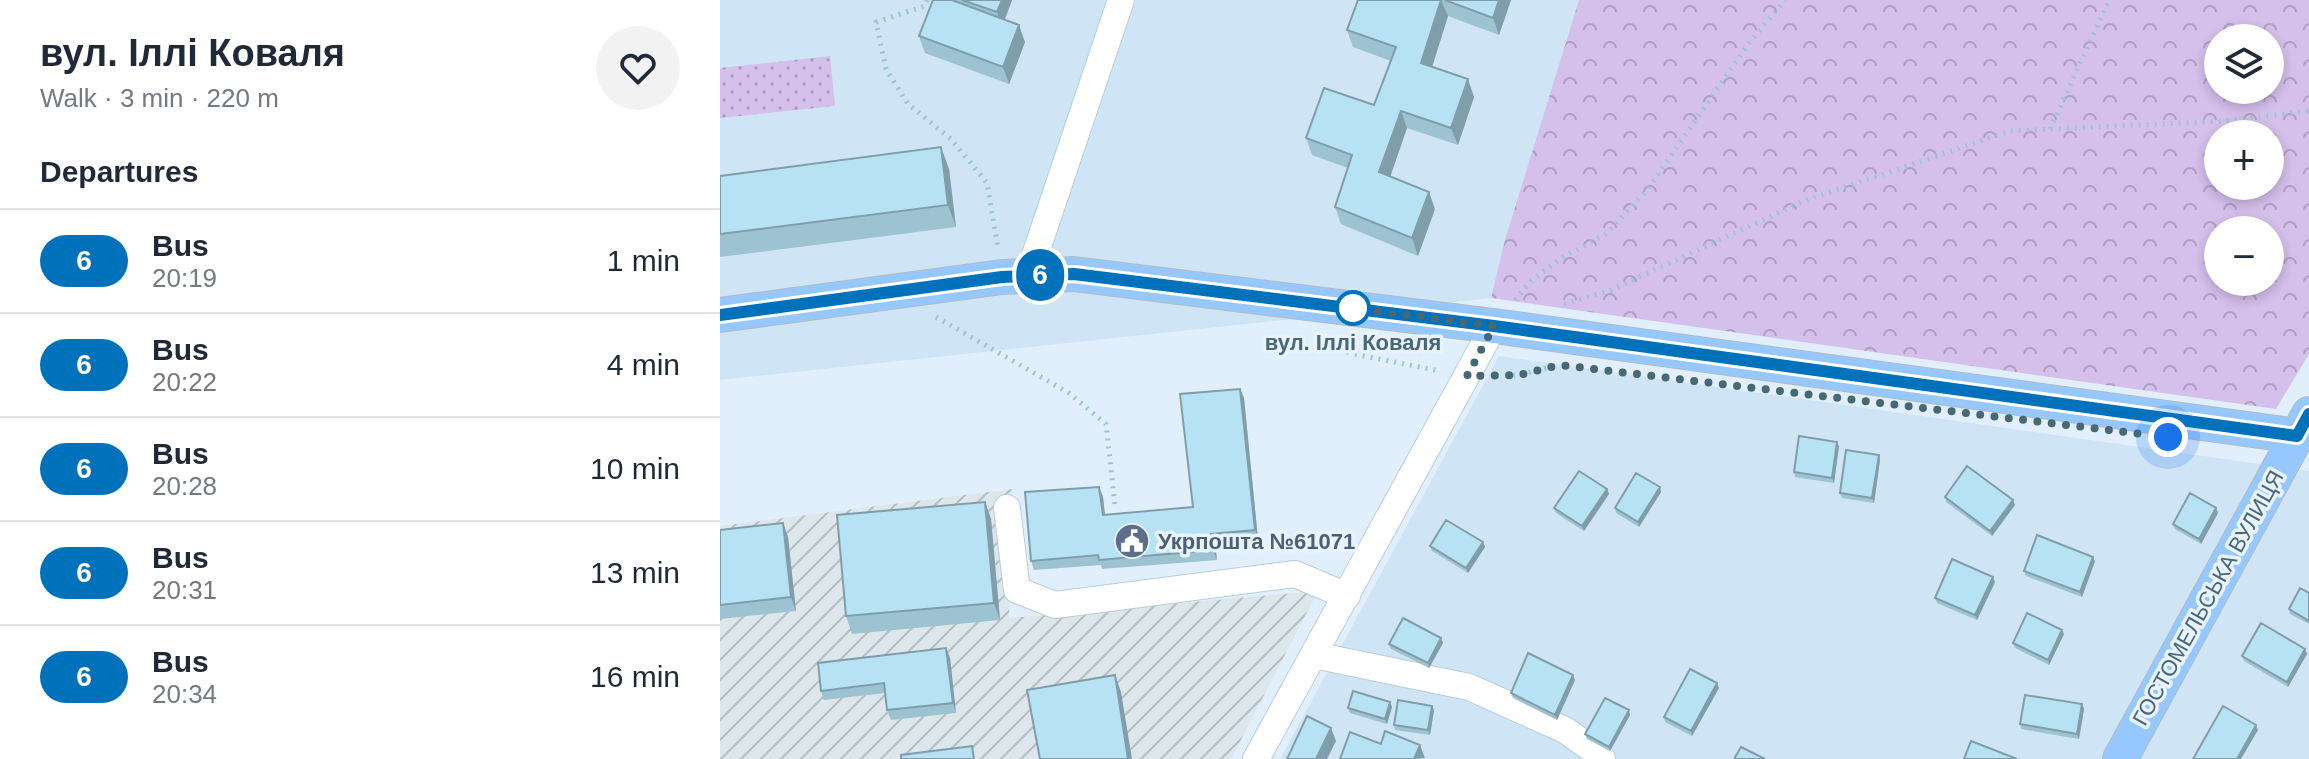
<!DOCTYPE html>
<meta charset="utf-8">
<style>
body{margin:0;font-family:Arial,sans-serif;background:#f2f2f3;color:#1f2937;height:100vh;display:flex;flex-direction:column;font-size:30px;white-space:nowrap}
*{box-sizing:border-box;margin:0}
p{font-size:26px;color:#747a83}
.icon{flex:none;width:44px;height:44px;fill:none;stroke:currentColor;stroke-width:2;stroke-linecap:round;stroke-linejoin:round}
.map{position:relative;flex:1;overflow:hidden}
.side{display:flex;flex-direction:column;background:#fff;width:720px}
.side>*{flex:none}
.badge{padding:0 16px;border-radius:26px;font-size:28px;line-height:52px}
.fabs{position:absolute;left:1484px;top:24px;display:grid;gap:16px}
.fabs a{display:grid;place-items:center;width:80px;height:80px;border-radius:50%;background:#fff;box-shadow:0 4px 12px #0003;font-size:40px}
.you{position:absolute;width:40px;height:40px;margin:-20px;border:6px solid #fff;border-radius:50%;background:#1a73e8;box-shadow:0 0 0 12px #1a73e833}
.map>.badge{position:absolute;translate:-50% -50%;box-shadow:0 0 0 4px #fff}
h2{padding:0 40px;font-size:30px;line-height:72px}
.round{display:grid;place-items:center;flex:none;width:84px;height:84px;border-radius:42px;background:#f2f2f3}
.summary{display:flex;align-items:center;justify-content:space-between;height:136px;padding:0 40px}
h1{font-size:38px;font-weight:600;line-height:60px}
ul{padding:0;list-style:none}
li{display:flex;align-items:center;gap:24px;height:104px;padding:0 40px;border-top:2px solid #e0e1e3}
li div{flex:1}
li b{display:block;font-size:30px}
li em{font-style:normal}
li .badge{min-width:88px;font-weight:700;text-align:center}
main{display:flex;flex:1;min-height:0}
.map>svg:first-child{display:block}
.residential{fill:#cfe4f5}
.industrial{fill:url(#industrial-furrows)}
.forest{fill:url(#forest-crowns);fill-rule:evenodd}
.park{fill:url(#park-dots)}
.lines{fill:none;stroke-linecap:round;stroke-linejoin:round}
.minor-casing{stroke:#b7cedc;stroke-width:28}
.major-casing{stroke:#aebdc2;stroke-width:36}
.path{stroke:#9bc6d8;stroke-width:5;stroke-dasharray:2 6;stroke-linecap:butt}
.minor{stroke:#fff;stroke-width:26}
.major{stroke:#96c8ff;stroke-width:34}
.wall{fill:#9dc2d1}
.shaded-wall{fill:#809eaa}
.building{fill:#b7e2f3;stroke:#809eaa;stroke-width:2}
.line-casing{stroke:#fff;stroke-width:18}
.line{stroke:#0072bc;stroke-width:12}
.walk{stroke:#476975;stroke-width:8;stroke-dasharray:0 14.4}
.stop-dot{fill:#fff;stroke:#0072bc;stroke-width:4}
.labels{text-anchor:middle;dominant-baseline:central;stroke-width:7;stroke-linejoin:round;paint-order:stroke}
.stop-label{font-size:22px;font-weight:bold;fill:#476975;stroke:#e8f3ff}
.service-label{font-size:22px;font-weight:bold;fill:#4e5e75;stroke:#e8f3ff;text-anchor:start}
.street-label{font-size:22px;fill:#476975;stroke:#e8f3ff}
</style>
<main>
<section class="side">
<div class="summary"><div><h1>вул. Іллі Коваля</h1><p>Walk · 3 min · 220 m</p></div><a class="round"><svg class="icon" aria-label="heart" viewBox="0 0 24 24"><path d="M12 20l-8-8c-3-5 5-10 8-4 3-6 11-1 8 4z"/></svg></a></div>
<h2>Departures</h2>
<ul>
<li><span class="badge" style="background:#0072bc;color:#fff">6</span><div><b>Bus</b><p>20:19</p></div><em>1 min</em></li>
<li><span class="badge" style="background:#0072bc;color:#fff">6</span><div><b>Bus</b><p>20:22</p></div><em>4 min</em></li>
<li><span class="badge" style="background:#0072bc;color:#fff">6</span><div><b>Bus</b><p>20:28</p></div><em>10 min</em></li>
<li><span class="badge" style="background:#0072bc;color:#fff">6</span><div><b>Bus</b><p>20:31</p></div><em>13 min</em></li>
<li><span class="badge" style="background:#0072bc;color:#fff">6</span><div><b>Bus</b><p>20:34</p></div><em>16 min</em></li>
</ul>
</section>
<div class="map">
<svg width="1589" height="759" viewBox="0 0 1589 759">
<defs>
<pattern id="industrial-furrows" width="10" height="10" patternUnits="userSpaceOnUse" patternTransform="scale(2)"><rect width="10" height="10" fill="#dce6eb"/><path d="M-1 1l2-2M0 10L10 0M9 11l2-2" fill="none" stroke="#b4bec3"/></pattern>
<pattern id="forest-crowns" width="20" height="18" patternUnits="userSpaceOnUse" patternTransform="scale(2)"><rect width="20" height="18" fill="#d5bfeb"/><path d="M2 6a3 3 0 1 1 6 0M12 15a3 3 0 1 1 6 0" fill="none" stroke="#af9fc3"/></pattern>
<pattern id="park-dots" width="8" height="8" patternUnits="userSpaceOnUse" patternTransform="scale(2)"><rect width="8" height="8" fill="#d5bfeb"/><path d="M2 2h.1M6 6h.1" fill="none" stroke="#af9fc3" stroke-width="1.8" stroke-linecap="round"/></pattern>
</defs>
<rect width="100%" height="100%" fill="#e1effd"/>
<!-- residential -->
<path class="residential" d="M0,0H860L771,298L0,380Z
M779,356L1589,471V759H560Z"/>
<!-- industrial -->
<path class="industrial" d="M292,489L289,618L598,591L511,759H0V526Z"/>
<!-- forest -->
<path class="forest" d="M859,0H1589V354L1556,409L771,298L785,240ZM1498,38H1550V90H1498ZM1498,134H1550V186H1498ZM1498,230H1550V282H1498Z"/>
<!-- park -->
<path class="park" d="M110,56L115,106L0,118V68Z"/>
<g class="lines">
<!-- minor casing -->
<g class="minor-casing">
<path id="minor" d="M308,276L401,0
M287,508L297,590L335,605L575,574L627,596
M594,655L749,687L845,730L879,754L882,759
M536,759L774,326"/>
</g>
<!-- major casing -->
<g class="major-casing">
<path id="major" d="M0,315L282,277L354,274L774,326L1577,436
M1400,759L1589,414"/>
</g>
<!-- path -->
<path class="path" d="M207,0L205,6L156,22L166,69L188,104L231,139L267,183L278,248
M1330,129L1389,0
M795,300L811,281L841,258L886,234L927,190L1029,43L1065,0
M844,304L891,290L1084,201L1290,131L1504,121L1589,111
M216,317L349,393L386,424L395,505
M599,337L629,353L720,371
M777,376L799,375L834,366"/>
<!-- minor -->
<use href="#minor" class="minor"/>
<!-- major -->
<use href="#major" class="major"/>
</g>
<!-- wall -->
<path class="wall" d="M213,0H292L285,20L305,42L289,84L205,53L199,36Z
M638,0H791L779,35L728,16L712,67L754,97L738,145L687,128L670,176L715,209L698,256L621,224L615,207L628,168L592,155L586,138L654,105L671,61L633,47L627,30Z
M229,169L236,227L0,257V176Z
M520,389L524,398L538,539L495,543L497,560L382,569L381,565L314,570L311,561L379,487L383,497L385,515L473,507Z
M1119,446L1114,483L1075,477L1074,472Z
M1159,455L1160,460L1154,503L1122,498L1120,493Z
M887,489L889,494L864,531L836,513L834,508Z
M941,492L919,527L896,513L895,508Z
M1225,497L1295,505L1272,536L1226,502Z
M265,502L271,519L280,620L132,634L126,616Z
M1496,508L1498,513L1481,544L1455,529L1453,524Z
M63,523L68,537L76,611L0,619V530Z
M763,542L765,547L748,573L712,551L710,546Z
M1375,561L1362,597L1306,576L1304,571Z
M1275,582L1257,620L1217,603L1215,598Z
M1589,593V624L1570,614L1569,609Z
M1344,634L1329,665L1295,648L1293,643Z
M721,638L723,643L709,668L671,649L669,644Z
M226,648L230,658L236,713L171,720L167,710L165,693L104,700L101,691Z
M1587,654L1568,687L1524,661L1522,656Z
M855,680L837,720L793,698L791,693Z
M999,688L972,736L945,722L944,717Z
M1362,704L1364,709L1359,739L1301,729L1300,724Z
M672,707L667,724L630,713L628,708Z
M714,710L710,735L675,730L674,725Z
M910,715L890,751L867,739L865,734Z"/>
<!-- shaded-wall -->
<path class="shaded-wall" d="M282,0H292L282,26L277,12Z
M721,0L728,16L708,80L701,63Z
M779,0H791L779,35L773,18Z
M299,25L305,42L289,84L283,67Z
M748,79L754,97L738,145L731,128Z
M681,111L687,128L666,189L659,172Z
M221,147L229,169L236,227L228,205Z
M709,192L715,209L698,256L692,238Z
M520,389L524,398L538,539L535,530Z
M1117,442L1119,446L1114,483L1112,478Z
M1159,455L1160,460L1154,503L1152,498Z
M379,487L383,497L386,525L383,515Z
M940,487L941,492L919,527L918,522Z
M887,489L889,494L864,531L862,526Z
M1293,500L1295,505L1272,536L1270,531Z
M265,502L271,519L280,620L274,603Z
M1496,508L1498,513L1481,544L1479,539Z
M63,523L68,537L76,611L71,597Z
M491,534L495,543L497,560L493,550Z
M763,542L765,547L748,573L746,568Z
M1373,557L1375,561L1362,597L1360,592Z
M1273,577L1275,582L1257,620L1255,615Z
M1342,630L1344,634L1329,665L1328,660Z
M721,638L723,643L709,668L708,663Z
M226,648L230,658L236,713L233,703Z
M1585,649L1587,654L1568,687L1567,682Z
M395,675L401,692L412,759H408Z
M853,675L855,680L837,720L835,715Z
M997,683L999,688L972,736L971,731Z
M670,702L672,707L667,724L665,719Z
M1362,704L1364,709L1359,739L1357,734Z
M712,706L714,710L710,735L708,730Z
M909,710L910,715L890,751L889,747Z
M1536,725L1538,730L1521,759H1517Z
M611,728L616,741L607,759H596Z
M700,745L705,758L694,759Z"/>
<!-- building -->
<path class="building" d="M213,0H232L299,25L283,67L199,36Z
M242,0H282L277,12Z
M638,0H721L701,63L748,79L731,128L681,111L659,172L709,192L692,238L615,207L632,155L586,138L604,88L654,105L676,47L627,30Z
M725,0H779L773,18Z
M221,147L228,205L0,234V176Z
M520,389L535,530L491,534L493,550L379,560L378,555L311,561L305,492L379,487L383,515L473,507L460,394Z
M1079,436L1117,442L1112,478L1074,472Z
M1126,450L1159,455L1152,498L1120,493Z
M1247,466L1293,500L1270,531L1225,497Z
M859,471L887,489L862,526L834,508Z
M916,473L940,487L918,522L895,508Z
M1470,493L1496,508L1479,539L1453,524Z
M265,502L274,603L126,616L117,515Z
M726,520L763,542L746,568L710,546Z
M63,523L71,597L0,605V530Z
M1317,535L1373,557L1360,592L1304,571Z
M1232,559L1273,577L1255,615L1215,598Z
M1580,588L1589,593V621L1569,609Z
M1307,613L1342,630L1328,660L1293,643Z
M683,618L721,638L708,663L669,644Z
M1541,623L1585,649L1567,682L1522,656Z
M226,648L233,703L167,710L164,683L101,691L98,663Z
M808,653L853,675L835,715L791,693Z
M970,669L997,683L971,731L944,717Z
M395,675L408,759H320L307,690Z
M633,691L670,702L665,719L628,708Z
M1305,695L1362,704L1357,734L1300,724Z
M885,698L909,710L889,747L865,734Z
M678,700L712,706L708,730L674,725Z
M1503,706L1536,725L1517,759H1473Z
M587,716L611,728L596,759H567Z
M665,731L700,745L694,759H620L630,732L661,744Z
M1251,741L1297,759H1244Z
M252,746L254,759H181V755Z
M1021,747L1045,759H1014Z"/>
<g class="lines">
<!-- line casing -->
<g class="line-casing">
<path id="line" d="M0,315L282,277L354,274L774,326L1577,436L1589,414"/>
</g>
<!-- line -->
<use href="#line" class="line"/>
<!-- walk -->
<path class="walk" d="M633,308L624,307L774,326L747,376L799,375L840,365L1448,437"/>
</g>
<!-- icons -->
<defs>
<g id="civic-disc" transform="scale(1.8)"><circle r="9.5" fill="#5c6f8a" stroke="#e8f3ff"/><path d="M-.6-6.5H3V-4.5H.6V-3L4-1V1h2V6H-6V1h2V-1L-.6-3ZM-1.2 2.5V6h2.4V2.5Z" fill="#fff"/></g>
</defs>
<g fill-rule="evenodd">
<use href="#civic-disc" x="412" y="541"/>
</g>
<!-- markers -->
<circle class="stop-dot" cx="633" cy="308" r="16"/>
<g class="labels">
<!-- stop labels -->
<g class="stop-label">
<text x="633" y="342">вул. Іллі Коваля</text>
</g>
<!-- service labels -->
<g class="service-label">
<text x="438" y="541">Укрпошта №61071</text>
</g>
<!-- street labels -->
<g class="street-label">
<text transform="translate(1488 598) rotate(-61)">ГОСТОМЕЛЬСЬКА ВУЛИЦЯ</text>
</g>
</g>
</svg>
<div class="fabs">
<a><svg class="icon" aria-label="layers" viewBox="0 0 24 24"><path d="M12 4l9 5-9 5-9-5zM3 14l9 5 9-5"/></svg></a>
<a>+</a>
<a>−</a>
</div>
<div class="you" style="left:1448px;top:437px"></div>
<b class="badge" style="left:320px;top:275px;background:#0072bc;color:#fff">6</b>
</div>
</main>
